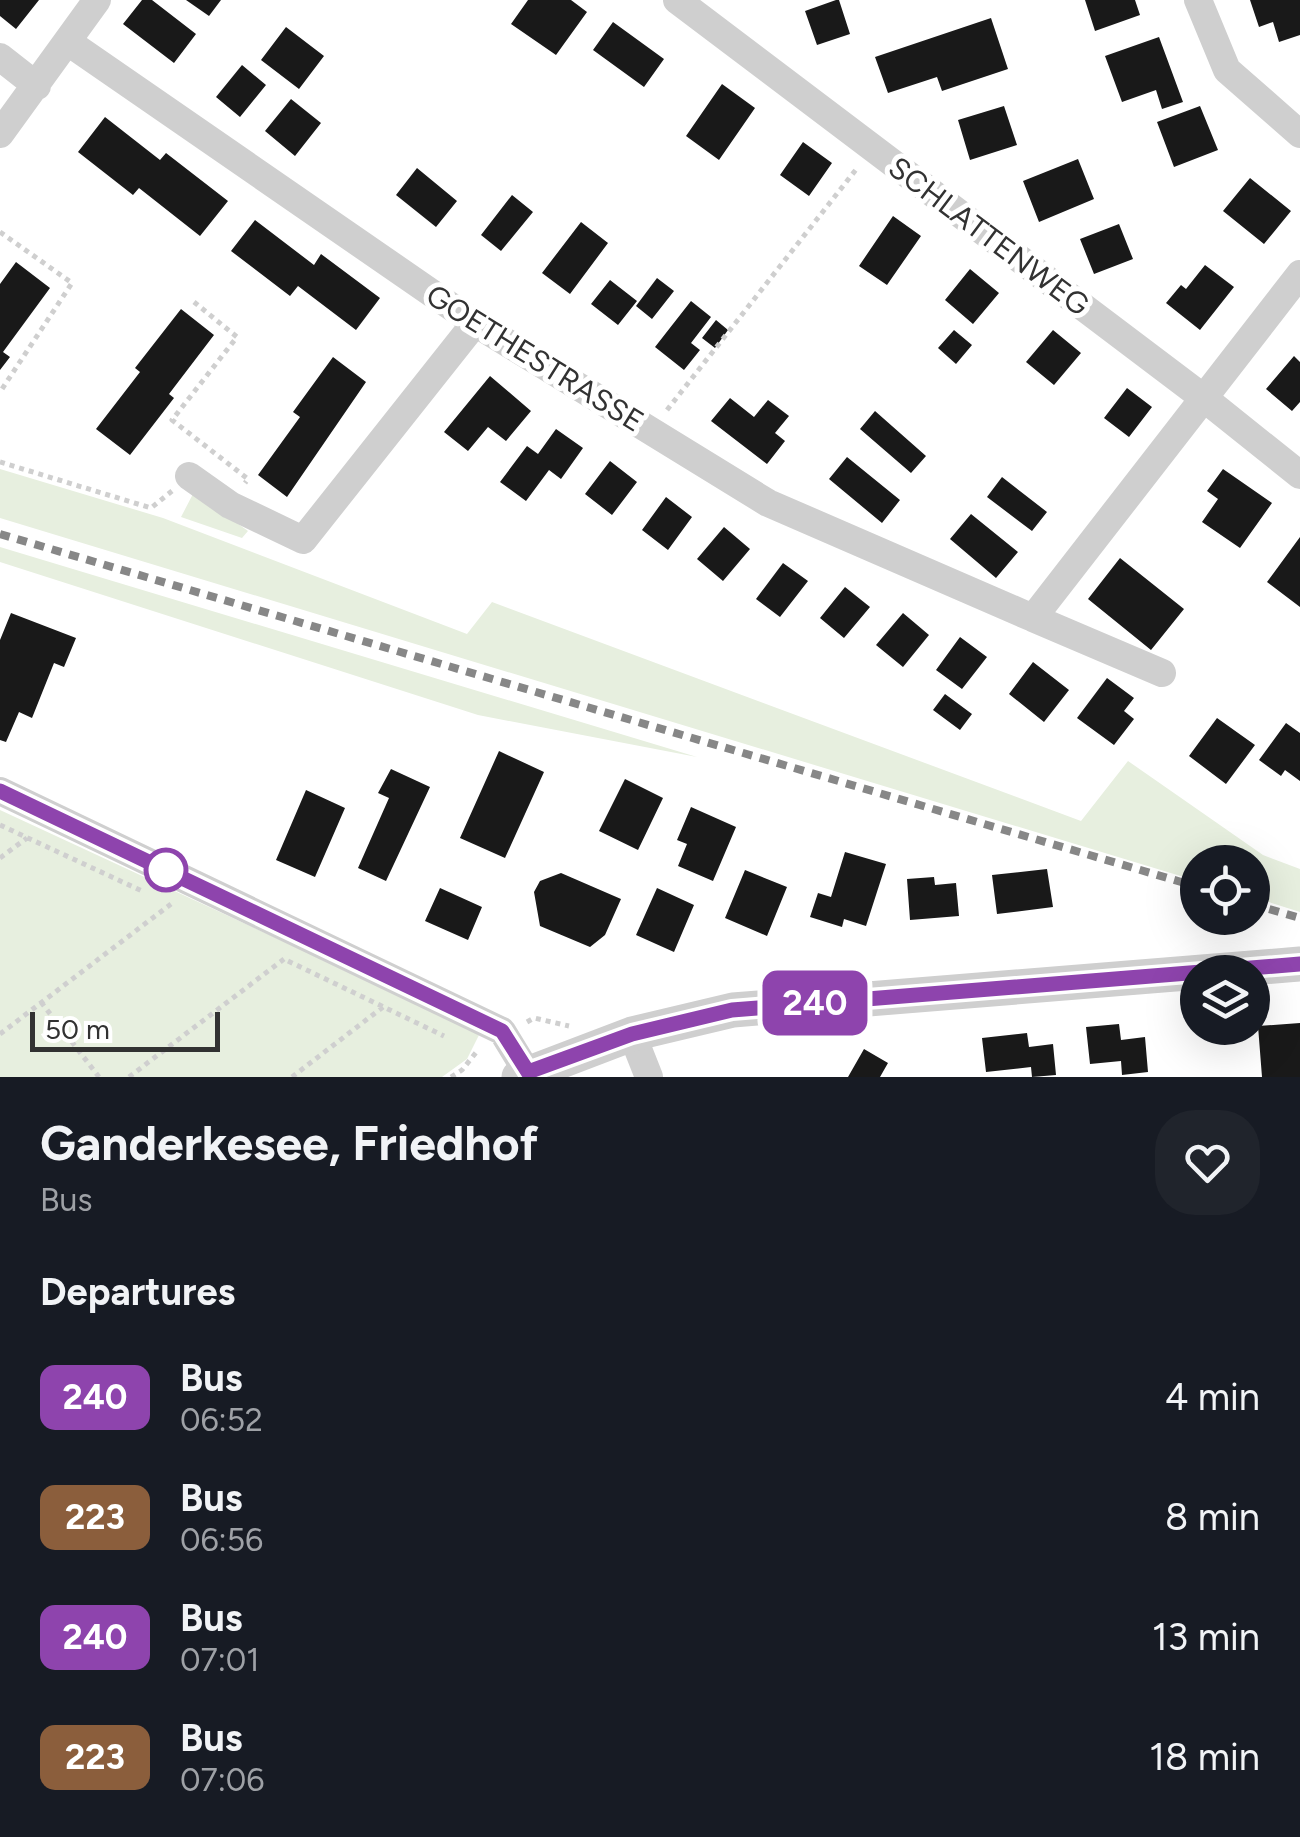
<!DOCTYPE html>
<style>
body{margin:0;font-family:Figtree,sans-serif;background:#20242c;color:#f1f3f6;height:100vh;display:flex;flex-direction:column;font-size:38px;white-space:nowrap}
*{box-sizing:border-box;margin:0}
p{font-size:32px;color:#9ea1a6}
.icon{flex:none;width:55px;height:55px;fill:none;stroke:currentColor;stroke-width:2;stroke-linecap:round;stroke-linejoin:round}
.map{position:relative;height:1077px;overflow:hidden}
.details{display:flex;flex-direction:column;background:#171b24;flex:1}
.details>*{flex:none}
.badge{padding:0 20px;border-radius:15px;font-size:35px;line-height:65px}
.tools{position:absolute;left:1180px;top:845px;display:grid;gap:20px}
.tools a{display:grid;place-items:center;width:90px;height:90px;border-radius:50%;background:#171b24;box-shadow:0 10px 40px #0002;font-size:50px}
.scale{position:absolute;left:30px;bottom:25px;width:190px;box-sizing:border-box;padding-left:10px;border:5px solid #323232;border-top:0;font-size:28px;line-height:35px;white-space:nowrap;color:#323232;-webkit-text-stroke:8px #fff;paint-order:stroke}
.map>.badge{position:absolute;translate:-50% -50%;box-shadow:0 0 0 5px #fff}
h2{padding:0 40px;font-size:38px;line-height:90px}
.round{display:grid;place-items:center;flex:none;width:105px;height:105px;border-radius:40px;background:#20242c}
.overview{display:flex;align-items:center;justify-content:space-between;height:170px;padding:0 40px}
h1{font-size:48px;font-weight:700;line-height:75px}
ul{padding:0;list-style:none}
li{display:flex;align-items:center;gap:30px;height:120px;padding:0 40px}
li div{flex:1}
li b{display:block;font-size:38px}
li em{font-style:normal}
li .badge{min-width:110px;font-weight:700;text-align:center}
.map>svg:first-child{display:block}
.green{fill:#e7efdf}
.building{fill:#191919}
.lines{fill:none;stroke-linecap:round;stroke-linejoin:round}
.path{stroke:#cfcfcf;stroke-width:5;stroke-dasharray:5 5;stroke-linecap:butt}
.minor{stroke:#cfcfcf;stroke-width:28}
.tertiary{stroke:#cfcfcf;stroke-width:35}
.rail{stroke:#878787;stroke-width:8;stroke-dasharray:10 8;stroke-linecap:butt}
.line-casing{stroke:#fff;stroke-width:22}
.line{stroke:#8e44ad;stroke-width:15}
.stop-dot{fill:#fff;stroke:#8e44ad;stroke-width:5}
.labels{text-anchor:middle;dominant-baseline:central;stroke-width:10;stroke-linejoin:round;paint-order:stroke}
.street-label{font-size:30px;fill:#323232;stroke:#fff}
</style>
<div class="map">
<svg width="1300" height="1077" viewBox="0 0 1300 1077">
<rect width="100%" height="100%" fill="#fff"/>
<!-- green -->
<path class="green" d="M0,469L163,518L467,634L492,602L1081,821L1128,761L1263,855L1300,869V912L1253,897L1252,862H1198L1197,881L0,518Z
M194,492L248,531L242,538L181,517Z
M0,547L697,757L478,715L0,562Z
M0,810L440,1014L479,1035L467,1059L442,1077H0Z"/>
<!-- building -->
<path class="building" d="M0,0H39L16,29L0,16Z
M142,0H152L196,34L174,63L123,24Z
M186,0H221L209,16Z
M528,0H571L587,12L556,55L511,24Z
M836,0H839L850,34L817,45L805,11Z
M1085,0H1135L1140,15L1095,31Z
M1250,0H1300V35L1279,42L1273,22L1259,27Z
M991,18L1008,69L942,91L937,77L888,93L875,57Z
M613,22L664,59L644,87L593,50Z
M286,27L324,56L299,89L261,60Z
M1159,37L1183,102L1162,109L1156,90L1122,102L1105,56Z
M242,65L266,85L240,117L216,97Z
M722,84L755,108L719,160L686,136Z
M291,99L321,123L295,156L265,131Z
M1004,106L1017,145L970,160L958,120Z
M1200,106L1218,150L1174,167L1157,122Z
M105,117L160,160L166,153L228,201L200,236L139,188L133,195L78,152Z
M803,142L832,163L809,196L780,175Z
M1078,159L1094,199L1039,222L1023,181Z
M417,168L457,201L436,227L396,195Z
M1250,178L1291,211L1264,244L1223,211Z
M512,195L533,212L501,251L481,235Z
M893,216L921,236L887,285L859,266Z
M255,220L314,265L321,254L380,298L356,330L298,286L290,296L231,251Z
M581,222L608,243L570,294L542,273Z
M1119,224L1133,259L1094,274L1080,239Z
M16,262L50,288L3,352L10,357L0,370V284Z
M1205,265L1234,287L1200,330L1166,303L1181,285L1186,289Z
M970,269L999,293L973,324L945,300Z
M657,278L674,291L652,319L636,306Z
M610,280L637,301L618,325L591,304Z
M691,301L711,317L691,343L700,350L684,370L655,347Z
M181,309L214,335L169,394L174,398L130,455L96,429L140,372L135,368Z
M716,320L728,330L715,348L702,338Z
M954,330L972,345L956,364L938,348Z
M1053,330L1081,353L1054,385L1026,362Z
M1294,356L1300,362V402L1292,411L1266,389Z
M333,357L366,382L287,497L258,475L300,417L293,412Z
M490,376L531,411L506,441L488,427L468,451L444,432Z
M1127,388L1152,407L1129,437L1104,418Z
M730,398L754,417L768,400L789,416L775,433L785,441L767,464L711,421Z
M875,411L926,456L911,473L860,429Z
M556,429L583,448L561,479L549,470L526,501L500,482L527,446L538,454Z
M847,457L900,500L882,523L829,479Z
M610,461L637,482L612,515L585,494Z
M1223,469L1272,503L1240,548L1202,522L1218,499L1207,491Z
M1002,477L1047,512L1032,531L987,497Z
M666,497L692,517L668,550L642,530Z
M971,514L1018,552L996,578L950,539Z
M724,527L750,549L723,581L697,559Z
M1300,537V607L1267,582Z
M1120,558L1184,609L1151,650L1088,599Z
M783,563L808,581L780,617L756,599Z
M845,587L870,607L844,638L820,618Z
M11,613L76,638L64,667L54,663L32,718L19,712L6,742L0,740V640Z
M903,613L929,635L903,667L876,645Z
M960,637L987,657L962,689L936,670Z
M1033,662L1069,690L1044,722L1009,694Z
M1107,678L1134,698L1124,711L1134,719L1114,745L1077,718Z
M945,694L972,714L960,730L933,710Z
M1217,718L1255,745L1226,784L1189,756Z
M1286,723L1300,733V781L1285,770L1281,776L1259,760Z
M499,751L544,772L505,858L460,838Z
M391,769L430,787L386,881L358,868L389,798L378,793Z
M625,779L663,798L638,850L599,831Z
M306,790L345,808L315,877L276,860Z
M691,807L736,827L713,881L678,866L687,844L677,840Z
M845,852L886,864L866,926L844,919L842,927L810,917L818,893L831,897Z
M1047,869L1053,907L997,914L992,875Z
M745,870L787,887L767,936L725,918Z
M561,873L621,899L605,935L590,947L540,926L534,892L540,881Z
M934,877L935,885L956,883L959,916L910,920L907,879Z
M440,888L482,907L468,940L425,921Z
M657,888L694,905L674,952L636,935Z
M1300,1023V1077H1262L1258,1026Z
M1119,1024L1121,1040L1145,1037L1148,1072L1122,1075L1121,1061L1090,1064L1086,1027Z
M1027,1033L1029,1047L1053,1044L1056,1075L1032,1077L1031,1067L986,1072L982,1038Z
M864,1049L888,1063L880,1077H848Z"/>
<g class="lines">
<!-- path -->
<path class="path" d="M0,232L72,283L0,392
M194,302L237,337L172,420L248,479L245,483
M667,410L858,167
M0,462L151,508L172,491
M0,825L142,891
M0,858L27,838
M288,961L444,1036
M41,1002L99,1077
M527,1022L534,1018L569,1026
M0,1034L171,904
M129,1077L284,959
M292,1077L383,1007
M451,1077L462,1070L478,1050"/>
<!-- minor -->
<path class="minor" d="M677,0L1205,399L1300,475
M1198,0L1227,70L1300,134
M68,42L475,323L768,503L1033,618L1300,274
M0,57L37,86
M0,134L97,0
M189,476L230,505L303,540L475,323
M1033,618L1162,673
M0,791L502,1031L527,1072
M632,1034L649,1077"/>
<!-- tertiary -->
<path class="tertiary" d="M519,1077L632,1034L733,1010L1300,964"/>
<!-- rail -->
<path class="rail" d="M0,534L1198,887
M1252,904L1300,918"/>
</g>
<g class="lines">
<!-- line casing -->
<g class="line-casing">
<path id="line" d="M0,791L502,1031L528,1072L632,1034L732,1010L1300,964"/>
</g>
<!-- line -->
<use href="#line" class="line"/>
</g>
<!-- markers -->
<circle class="stop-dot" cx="166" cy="870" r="20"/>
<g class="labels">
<!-- street labels -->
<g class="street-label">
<text transform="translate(989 236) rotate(37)">SCHLATTENWEG</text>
<text transform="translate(535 358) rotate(32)">GOETHESTRASSE</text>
</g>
</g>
</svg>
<div class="tools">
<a><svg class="icon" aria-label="locate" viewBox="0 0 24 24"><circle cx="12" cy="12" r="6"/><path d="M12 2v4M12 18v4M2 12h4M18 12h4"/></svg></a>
<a><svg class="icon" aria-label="layers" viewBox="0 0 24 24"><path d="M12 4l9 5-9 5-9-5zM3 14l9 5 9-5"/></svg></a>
</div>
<div class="scale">50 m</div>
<b class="badge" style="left:815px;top:1003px;background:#8e44ad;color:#fff">240</b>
</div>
<section class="details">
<div class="overview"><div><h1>Ganderkesee, Friedhof</h1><p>Bus</p></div><a class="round"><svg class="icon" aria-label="heart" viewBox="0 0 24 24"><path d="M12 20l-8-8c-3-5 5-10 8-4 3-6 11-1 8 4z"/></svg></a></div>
<h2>Departures</h2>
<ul>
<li><span class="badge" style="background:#8e44ad;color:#fff">240</span><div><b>Bus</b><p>06:52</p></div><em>4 min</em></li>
<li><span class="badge" style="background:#8b5e3c;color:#fff">223</span><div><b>Bus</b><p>06:56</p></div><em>8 min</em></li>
<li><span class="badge" style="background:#8e44ad;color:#fff">240</span><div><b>Bus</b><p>07:01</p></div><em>13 min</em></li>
<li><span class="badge" style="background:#8b5e3c;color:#fff">223</span><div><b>Bus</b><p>07:06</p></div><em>18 min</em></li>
</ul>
</section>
